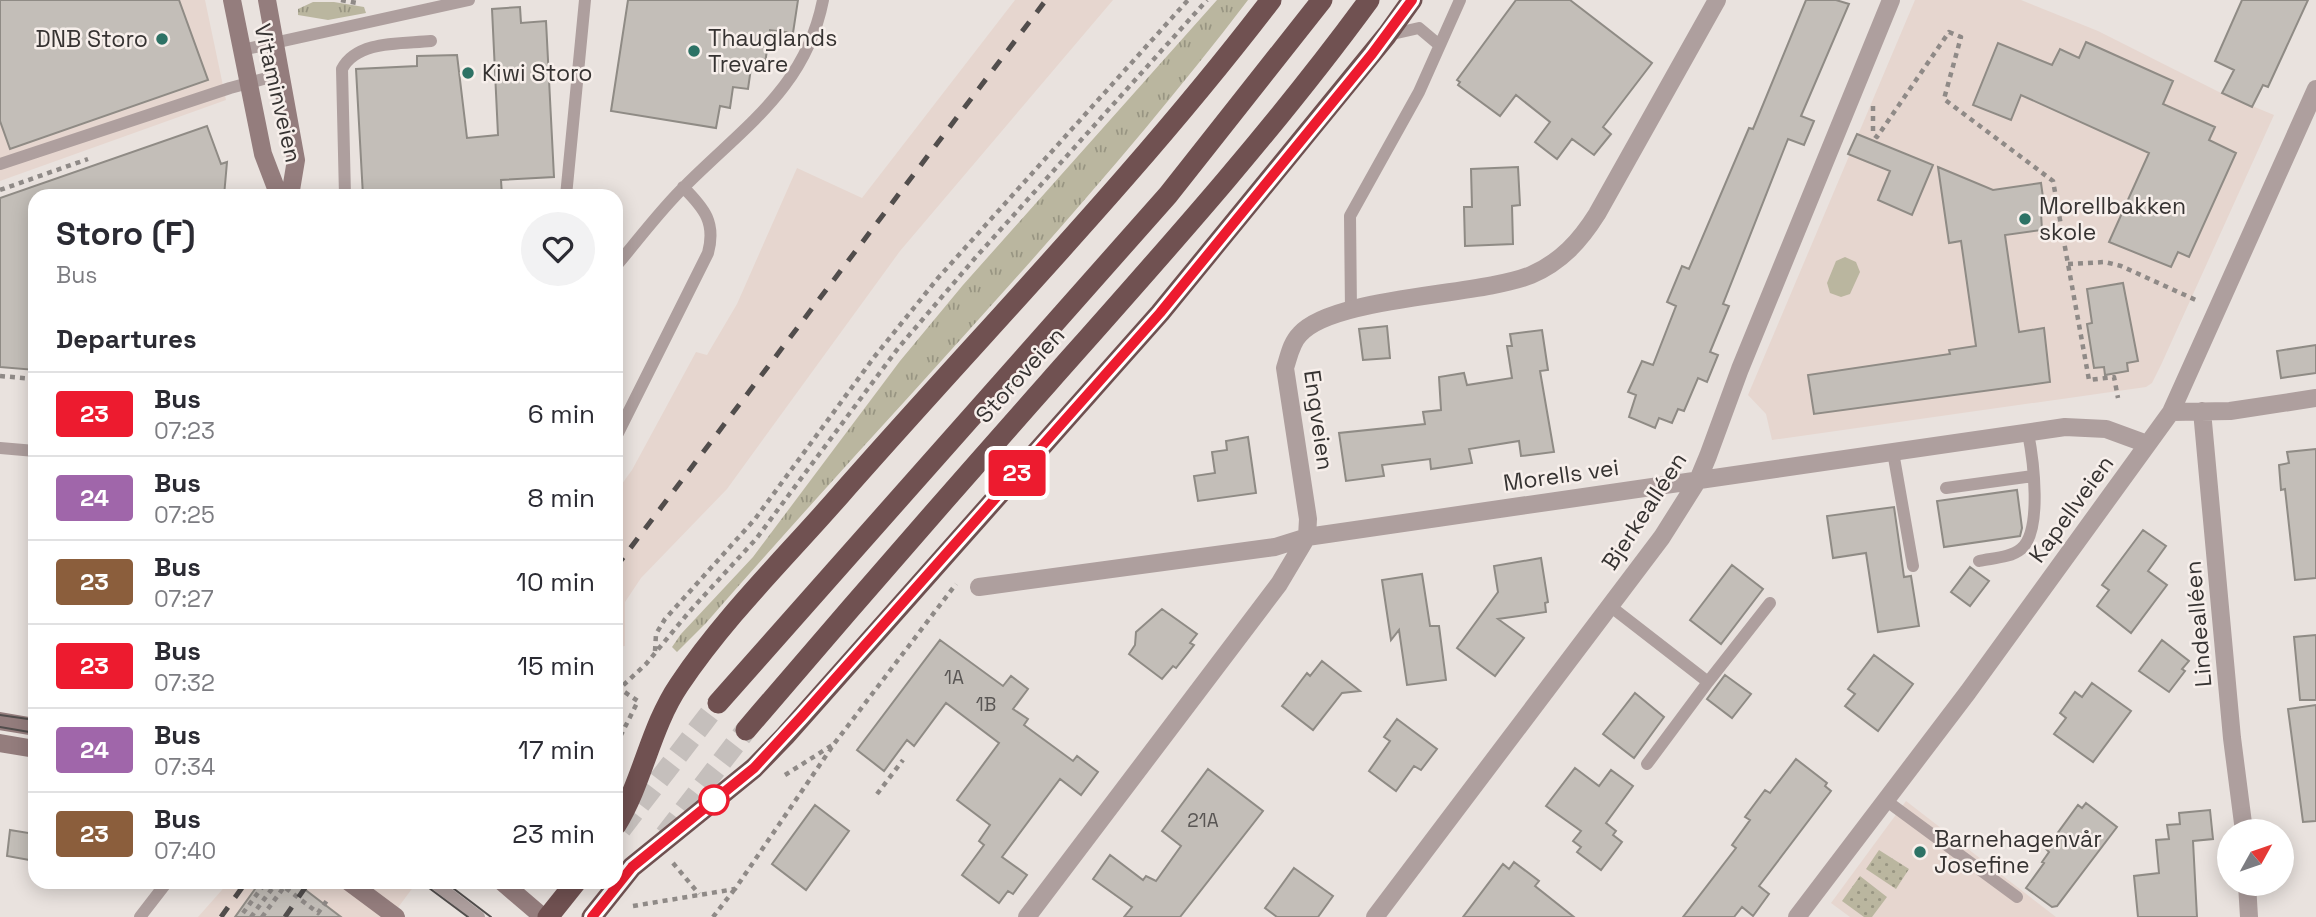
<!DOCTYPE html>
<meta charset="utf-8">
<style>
body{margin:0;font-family:"Space Grotesk",sans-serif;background:#f2f2f3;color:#2b2b33;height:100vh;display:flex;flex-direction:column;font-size:26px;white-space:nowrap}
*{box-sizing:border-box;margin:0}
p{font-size:23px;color:#7c7c81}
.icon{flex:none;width:38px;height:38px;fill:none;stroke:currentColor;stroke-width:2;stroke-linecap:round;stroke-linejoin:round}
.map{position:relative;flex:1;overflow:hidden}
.drawer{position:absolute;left:28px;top:189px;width:595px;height:700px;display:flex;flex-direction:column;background:#fff;border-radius:21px;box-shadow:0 4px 18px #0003}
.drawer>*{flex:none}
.badge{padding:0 14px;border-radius:5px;font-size:24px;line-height:46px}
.needle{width:46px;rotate:50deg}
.fabs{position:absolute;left:2217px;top:819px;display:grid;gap:14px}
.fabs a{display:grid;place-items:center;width:77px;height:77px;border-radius:50%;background:#fff;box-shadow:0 4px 18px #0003;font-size:35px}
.map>.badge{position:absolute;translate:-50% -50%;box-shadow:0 0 0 4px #fff}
h2{padding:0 28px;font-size:26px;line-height:63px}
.round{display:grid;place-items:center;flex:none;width:74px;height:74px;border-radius:37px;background:#f2f2f3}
.headline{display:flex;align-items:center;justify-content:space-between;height:119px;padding:0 28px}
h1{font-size:33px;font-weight:600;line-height:52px}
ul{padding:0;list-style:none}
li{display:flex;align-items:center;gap:21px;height:84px;padding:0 28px;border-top:2px solid #e1e1e2}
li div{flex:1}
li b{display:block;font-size:26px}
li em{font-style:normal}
li .badge{min-width:77px;font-weight:700;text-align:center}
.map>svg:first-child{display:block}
.built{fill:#e6d6cf}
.grass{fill:url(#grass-tufts)}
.park{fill:url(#park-dots)}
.pitch{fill:#bab69f}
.building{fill:#c3beb8;stroke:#8f8b85;stroke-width:2}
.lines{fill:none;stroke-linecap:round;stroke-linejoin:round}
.highway-tunnel{stroke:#c5bfbc;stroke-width:21;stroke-dasharray:21 10;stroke-linecap:butt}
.path{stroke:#8f8a87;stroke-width:4.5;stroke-dasharray:5 5;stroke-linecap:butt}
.lane{stroke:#ae9f9e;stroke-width:12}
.street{stroke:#ae9f9e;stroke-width:18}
.secondary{stroke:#947d7d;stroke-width:18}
.highway{stroke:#705151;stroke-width:21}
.tram{stroke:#514d4c;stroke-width:2}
.rail{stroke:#514d4c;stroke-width:5;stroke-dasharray:12 12;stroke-linecap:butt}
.line-casing{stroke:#fff;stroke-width:16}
.line{stroke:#ed1b2f;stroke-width:10}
.poi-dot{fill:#2d7265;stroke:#f7efeb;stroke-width:2.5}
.stop-dot{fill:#fff;stroke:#ed1b2f;stroke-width:3.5}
.labels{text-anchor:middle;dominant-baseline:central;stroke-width:5;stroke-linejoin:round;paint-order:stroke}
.number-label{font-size:19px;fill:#595654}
.poi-label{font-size:23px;fill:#363332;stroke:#f7efeb;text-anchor:start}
.street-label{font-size:23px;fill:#363332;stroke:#f7efeb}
</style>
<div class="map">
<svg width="2316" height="917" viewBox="0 0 2316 917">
<defs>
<pattern id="grass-tufts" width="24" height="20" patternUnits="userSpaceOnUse" patternTransform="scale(1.75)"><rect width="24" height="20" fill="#bab69f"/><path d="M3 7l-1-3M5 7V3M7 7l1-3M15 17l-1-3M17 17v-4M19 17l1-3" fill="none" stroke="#989582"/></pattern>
<pattern id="park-dots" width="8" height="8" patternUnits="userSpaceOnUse" patternTransform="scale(1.75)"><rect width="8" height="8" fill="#bab69f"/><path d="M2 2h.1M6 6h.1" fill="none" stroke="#989582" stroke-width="1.8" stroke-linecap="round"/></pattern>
</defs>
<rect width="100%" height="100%" fill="#e9e2de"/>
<!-- built -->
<path class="built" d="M0,0H205L226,100L0,181Z
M1015,0H1113L900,251L727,489L641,578L625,602V646L616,647V492L632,470L696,352L707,355L737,304L797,168L862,198Z
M1915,0H2021L2098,31L2223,94L2274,115L2161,365L2152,383L2146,387L1772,440L1766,414L1748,395Z
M1906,801L2056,917H1850L1831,903Z
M229,882H417L391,917H198Z"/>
<!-- grass -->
<path class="grass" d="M1217,0H1248C1081,219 886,416 706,623L677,652L672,647L681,634L753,557L900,361L963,285Z
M334,2L364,7L366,13L328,20L298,15V9L313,2Z"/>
<!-- park -->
<path class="park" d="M1879,850L1909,869L1896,889L1866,869Z
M1860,876L1887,897L1872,917H1864L1842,901Z"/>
<!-- pitch -->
<path class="pitch" d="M1845,257L1856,262L1860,272L1850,294L1841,297L1830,293L1827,283L1836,261Z"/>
<!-- building -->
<path class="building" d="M0,0H179L208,80L10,149L0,121Z
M628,0H798L793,33L770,30L764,70L751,68L748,89L733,87L730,108L720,106L716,128L611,111Z
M1516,0H1570L1652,63L1603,127L1611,134L1594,155L1572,139L1557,159L1535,142L1550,122L1516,95L1500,116L1458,85L1460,82L1457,80Z
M1806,0H1836L1849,4L1801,116L1814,121L1804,145L1788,139L1723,304L1729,306L1710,352L1718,355L1707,382L1698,378L1684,411L1678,409L1672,423L1659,418L1655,428L1629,417L1636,395L1628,392L1642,361L1653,365L1676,306L1667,302L1682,266L1689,269L1749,128L1753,129Z
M2242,0H2308L2268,87L2263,85L2252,107L2222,93L2234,70L2215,61Z
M520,7L521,23L546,21L554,177L501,180L502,196H363L356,69L417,66V56L457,55L467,138L498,135L492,9Z
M2086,42L2173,81L2163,104L2215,127L2209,140L2236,153L2189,257L2178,252L2171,267L2109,242L2149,153L2021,95L2011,120L1973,105L1998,43L2052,65L2060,49L2079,58Z
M207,126L221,164L227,162L224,196H35V370L0,367V198Z
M1857,134L1933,165L1912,215L1878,200L1890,171L1848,154Z
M1518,167L1520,205L1512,206L1513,244L1465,246L1464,207H1472L1471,169Z
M1938,167L1993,190L2041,183L2045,212L2041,213L2042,230L2005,235L2019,332L2044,328L2050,382L1814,414L1808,375L1950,354L1949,350L1976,346L1961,241L1949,243Z
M2123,283L2138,361L2127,363L2128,371L2105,375L2104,367L2094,368L2087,324L2092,323L2087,289Z
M1387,326L1390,358L1363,360L1359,329Z
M1542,330L1548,370L1540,371L1554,452L1521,456L1519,441L1469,449L1472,463L1431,469L1430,459L1382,465L1384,476L1346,481L1339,433L1425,424L1423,412L1441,410L1439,377L1464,373L1467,385L1512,378L1507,346H1512L1510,334Z
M2316,345V373L2281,378L2277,351Z
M1248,437L1256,493L1198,501L1194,476L1215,473L1212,452L1227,450L1226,441Z
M2316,449V578L2295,580L2285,489L2281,490L2279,465L2289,463L2287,452Z
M2017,490L2022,528L2020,536L1944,547L1937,501Z
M1894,507L1904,577L1911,576L1919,626L1878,632L1866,553L1833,558L1827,516Z
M2143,530L2166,546L2148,571L2167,585L2131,633L2097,606L2109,590L2102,585Z
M1541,558L1548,602L1545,603L1546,612L1498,619L1524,638L1495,676L1457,648L1498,592L1494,566Z
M1732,565L1763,589L1721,644L1690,620Z
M1970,567L1989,581L1970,606L1951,592Z
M1422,574L1430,626H1439L1446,680L1407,685L1399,630L1391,640L1382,580Z
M1162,609L1197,634L1190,643L1194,645L1176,668L1173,666L1162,679L1129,654L1135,645L1136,632Z
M2316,635V700H2300L2294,637Z
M940,640L1003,686L1011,676L1028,689L1013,709L1028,719L1024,725L1073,761L1077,756L1098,772L1081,795L1060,779L1002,857L1027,875L1013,894L1008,891L999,903L962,875L984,845L979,841L990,825L957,800L999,743L946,703L914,746L907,740L884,771L857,750Z
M2162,640L2189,661L2182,669L2185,671L2169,692L2139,671Z
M1874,655L1913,684L1878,731L1845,706L1855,694L1848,689Z
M1322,661L1360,691L1342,693L1313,730L1282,706L1307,673L1310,676Z
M1725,675L1751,694L1732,718L1707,699Z
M2092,683L2131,711L2093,762L2054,734L2066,718L2060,713L2075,692L2082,697Z
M1635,693L1664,717L1634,758L1603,734Z
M2316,705V821L2303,822L2288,709Z
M1397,719L1437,749L1421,770L1414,766L1396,791L1369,771L1390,741L1384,737Z
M1796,759L1827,783L1825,786L1831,791L1759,886L1769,894L1753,916L1742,907L1734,917H1683L1736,848L1732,845L1750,820L1745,817L1765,790L1770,793Z
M1575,768L1599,786L1611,770L1633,786L1606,823L1616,831L1613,835L1622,842L1601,870L1577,852L1581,847L1573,841L1581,831L1546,806Z
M1208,769L1263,811L1180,917H1124L1132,907L1093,879L1110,855L1143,880L1146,876L1156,881L1181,846L1162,831Z
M2086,803L2117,827L2057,906L2052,907L2026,888L2044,863L2042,862L2049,852L2046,849L2078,805L2082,808Z
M815,805L849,831L806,890L772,864Z
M2210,810L2213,839L2193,841L2197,917H2138L2134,876L2159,873L2156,840L2169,839L2167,825L2180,824L2179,813Z
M10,830L35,834V861L7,856Z
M1514,862L1539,881L1535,886L1574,917H1463L1503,864L1509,869Z
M1294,868L1333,896L1318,917H1277L1265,908Z
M260,882H295L341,917H235Z"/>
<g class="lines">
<!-- highway-tunnel -->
<path class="highway-tunnel" d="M621,829L718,703
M665,835L746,730"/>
<!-- path -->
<path class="path" d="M341,0L357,3
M1873,106V134L1877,137L1949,32L1961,37L1944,99L2053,181L2089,380L2114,377L2118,398
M0,190L88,159
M2068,264L2105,262L2121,266L2198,301
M0,376L35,379
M655,651L656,634L665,619L755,519L875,356L938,278L1188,0
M616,692L646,664L689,612L756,539L899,347L976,257L1207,0
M616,745L638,701L620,689
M785,775L834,744
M877,794L903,760
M673,863L699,894
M278,882L318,913L328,899
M633,906L735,889L834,744L956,584
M243,913L266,882
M251,917L277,882
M262,917L284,887
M713,917L734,890"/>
<!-- lane -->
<path class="lane" d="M1388,35L1419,28L1438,44
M242,50L469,0
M0,164L230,88L282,74
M345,196L342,69C357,40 402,44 431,41
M566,196L585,0
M616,266C639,239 661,209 686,185C745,126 806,87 823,0
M1351,311L1350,216L1419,92L1460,0
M616,437L708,253C716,223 705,209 683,187
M0,448L35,451
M1893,452L1913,566
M1946,488L2033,476
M1979,561C1992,558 2010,558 2021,549C2043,531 2033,458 2028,433
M1610,606L1708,682L1770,603
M1647,764L1708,682
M1884,799L2017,897
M433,882L479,917
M140,917L167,882"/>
<!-- street -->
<path class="street" d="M2202,411L2232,738L2244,831
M2171,412L2230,411L2316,398
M979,587L1275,547L1307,537L2065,427L2106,429L2147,444
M2247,884L2249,917
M1027,917L1279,584L1307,537L1308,519L1285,368C1289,356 1291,343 1300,334C1334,296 1480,296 1531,275C1561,262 1580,241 1597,214L1717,0
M1375,917L1662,537L1698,480L1708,456L1740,369L1891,0
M1797,917L1968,692L2171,412L2316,89"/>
<!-- secondary -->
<path class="secondary" d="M232,0L263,154L279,196
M267,0L296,160L290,196
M0,721L35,727
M0,743L35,749
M349,882L396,917
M502,882L543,917"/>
<!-- highway -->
<path class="highway" d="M718,703L1168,195L1322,0
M746,730C846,613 947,497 1049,382C1159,258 1271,134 1369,0
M616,825C643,781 650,728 679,685C725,616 787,556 841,494C985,330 1138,174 1271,0
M548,917L576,882
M592,917L632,867L754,768L785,736L1160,313L1387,35L1412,0"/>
<!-- tram -->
<path class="tram" d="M0,715L35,720
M0,727L35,733
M421,882L468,917
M445,882L491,917"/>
<!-- rail -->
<path class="rail" d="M616,567L1046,0
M221,917L246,882
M285,917L309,882"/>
</g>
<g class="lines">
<!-- line casing -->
<g class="line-casing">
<path id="line" d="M592,917L632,867L754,768L802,716L1160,313L1372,54L1412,0"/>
</g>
<!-- line -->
<use href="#line" class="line"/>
</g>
<!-- markers -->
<g class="poi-dot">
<circle cx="162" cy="39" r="7"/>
<circle cx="694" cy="51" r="7"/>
<circle cx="468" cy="73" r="7"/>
<circle cx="2025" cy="219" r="7"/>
<circle cx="1920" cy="852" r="7"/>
</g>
<circle class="stop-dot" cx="714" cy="800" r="14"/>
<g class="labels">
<!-- number labels -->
<g class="number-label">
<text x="954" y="677">1A</text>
<text x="986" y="704">1B</text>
<text x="1203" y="820">21A</text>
</g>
<!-- poi labels -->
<g class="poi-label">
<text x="708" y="38">Thauglands<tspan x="708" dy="26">Trevare</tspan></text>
<text x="148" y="39" text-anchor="end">DNB Storo</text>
<text x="482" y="73">Kiwi Storo</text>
<text x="2039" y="206">Morellbakken<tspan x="2039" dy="26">skole</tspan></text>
<text x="1934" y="839">Barnehagenvår<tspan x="1934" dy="26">Josefine</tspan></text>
</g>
<!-- street labels -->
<g class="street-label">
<text transform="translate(278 93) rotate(77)">Vitaminveien</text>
<text transform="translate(1020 375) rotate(-48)">Storoveien</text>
<text transform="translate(1319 420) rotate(82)">Engveien</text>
<text transform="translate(1561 475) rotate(-8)">Morells vei</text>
<text transform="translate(2071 509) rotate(-54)">Kapellveien</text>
<text transform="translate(1644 511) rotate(-57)">Bjerkealléen</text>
<text transform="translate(2198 624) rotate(-95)">Lindealléen</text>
</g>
</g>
</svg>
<div class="fabs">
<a><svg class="needle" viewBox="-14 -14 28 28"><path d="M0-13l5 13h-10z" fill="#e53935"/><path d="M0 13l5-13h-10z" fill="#7c7c81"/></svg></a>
</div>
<b class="badge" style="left:1017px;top:473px;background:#ed1b2f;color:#fff">23</b>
<section class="drawer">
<div class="headline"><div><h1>Storo (F)</h1><p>Bus</p></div><a class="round"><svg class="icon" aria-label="heart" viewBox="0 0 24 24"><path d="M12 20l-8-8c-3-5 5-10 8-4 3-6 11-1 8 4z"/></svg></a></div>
<h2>Departures</h2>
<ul>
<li><span class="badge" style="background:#ed1b2f;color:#fff">23</span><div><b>Bus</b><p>07:23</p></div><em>6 min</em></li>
<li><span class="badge" style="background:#a066aa;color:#fff">24</span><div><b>Bus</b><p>07:25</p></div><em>8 min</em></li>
<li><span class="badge" style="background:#8b5e3c;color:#fff">23</span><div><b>Bus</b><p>07:27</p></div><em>10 min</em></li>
<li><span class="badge" style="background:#ed1b2f;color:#fff">23</span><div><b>Bus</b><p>07:32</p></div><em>15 min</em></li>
<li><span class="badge" style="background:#a066aa;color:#fff">24</span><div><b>Bus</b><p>07:34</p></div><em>17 min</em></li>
<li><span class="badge" style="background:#8b5e3c;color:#fff">23</span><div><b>Bus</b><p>07:40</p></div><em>23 min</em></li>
</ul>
</section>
</div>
